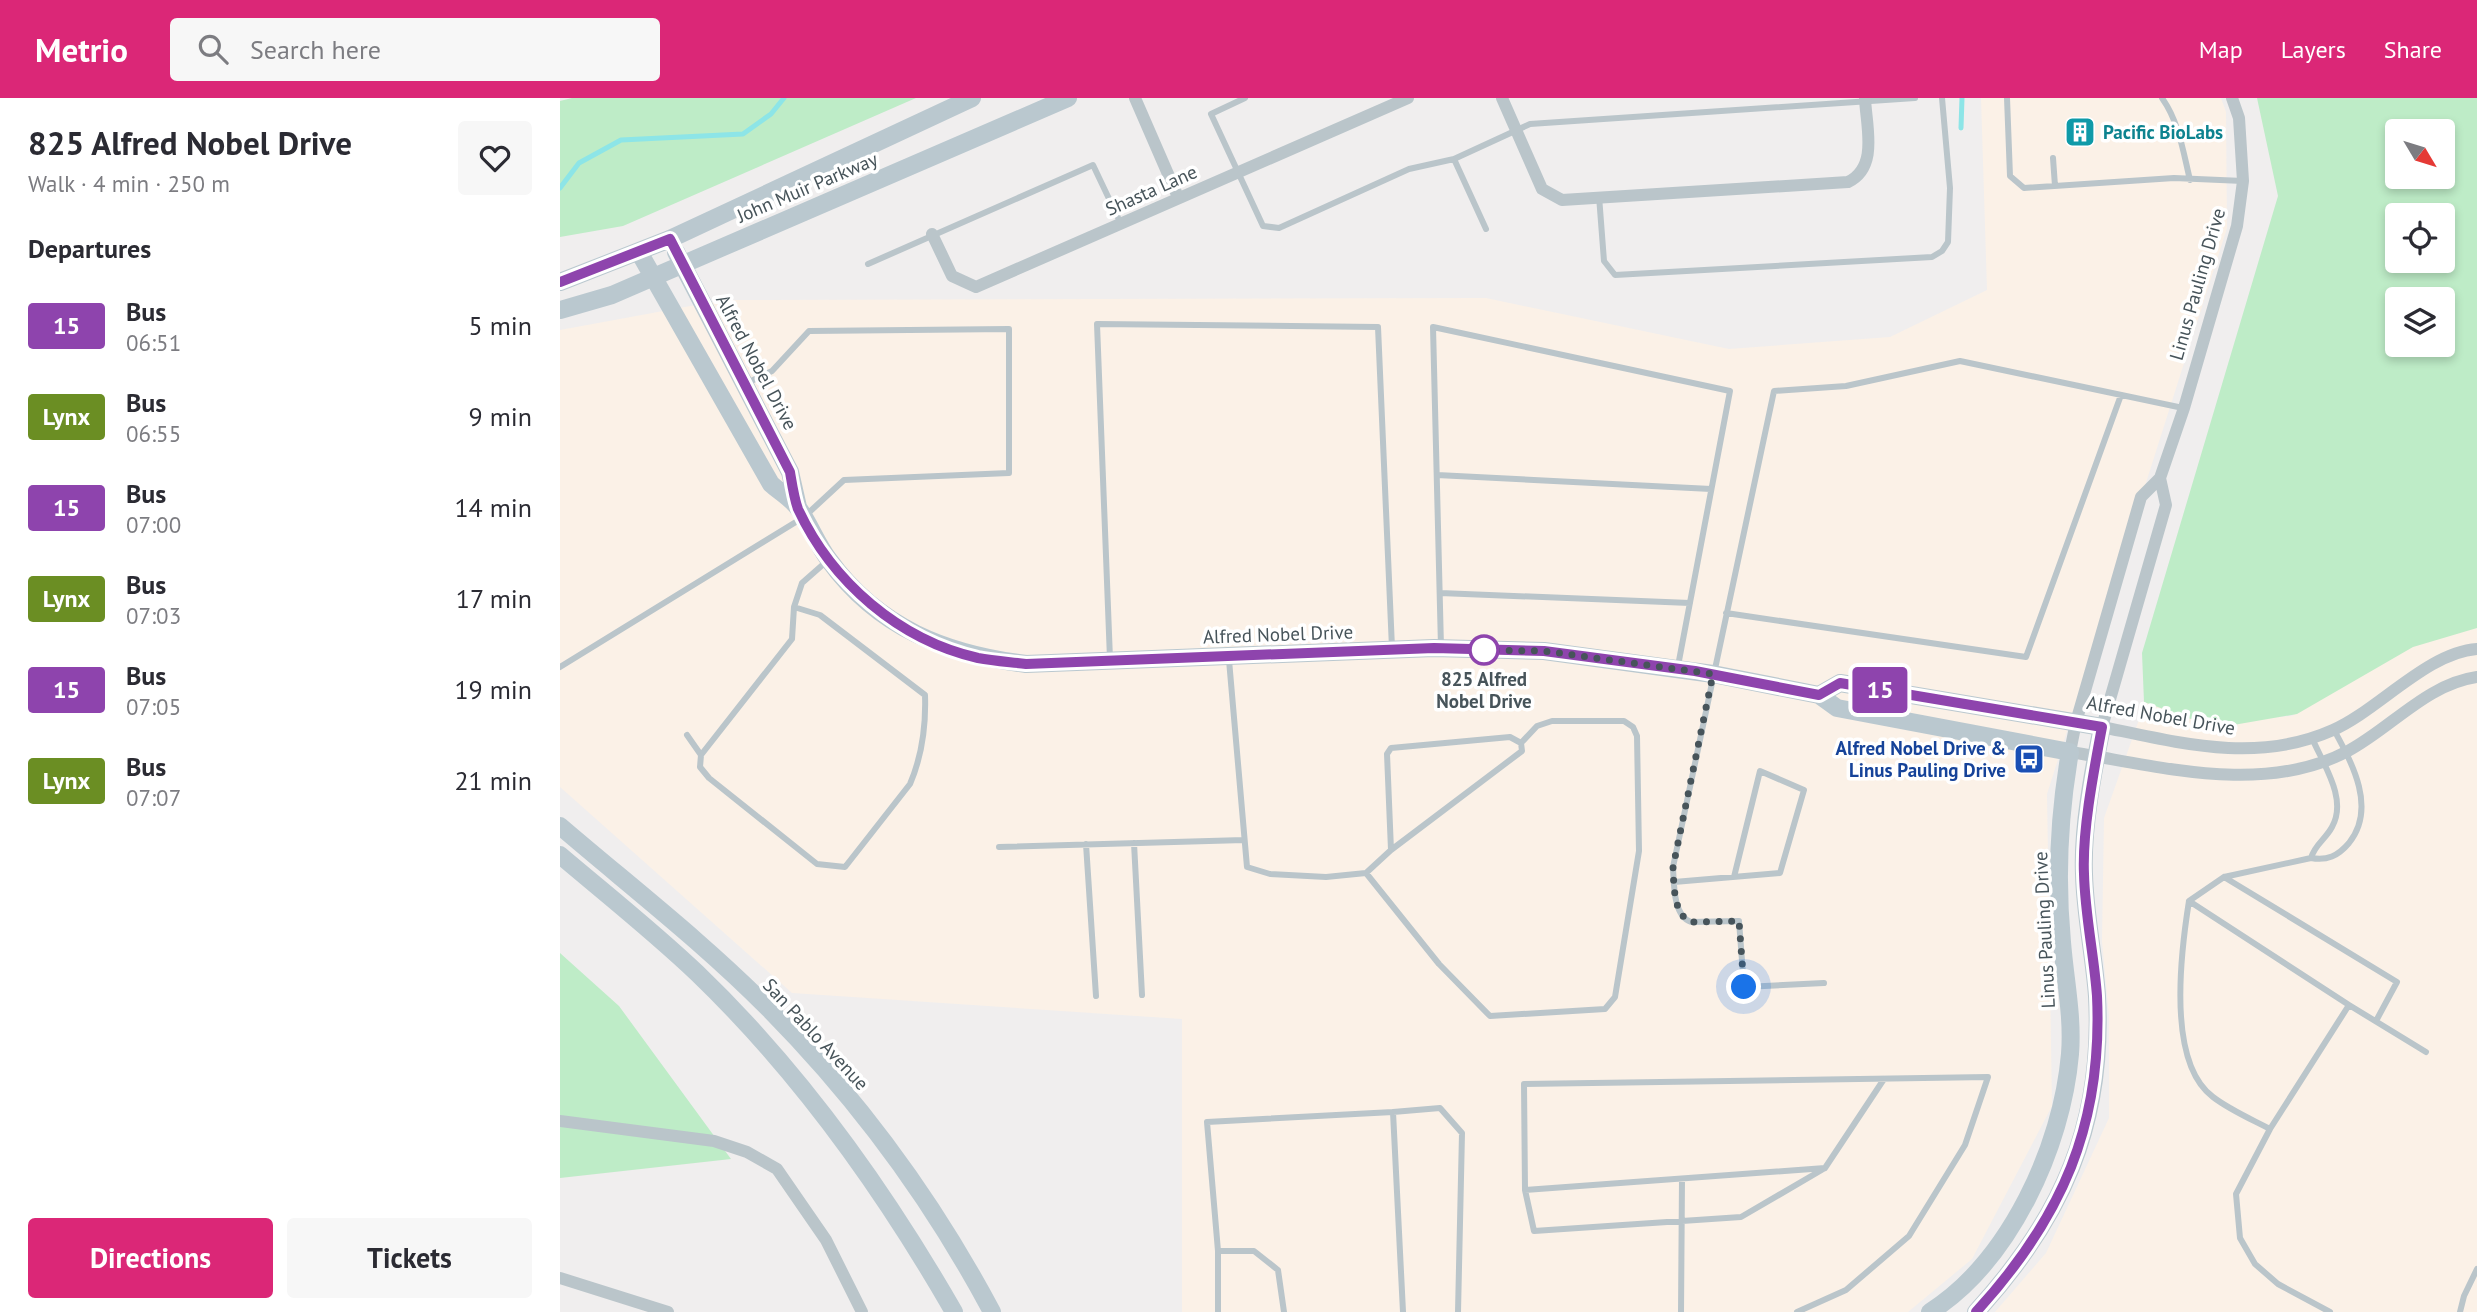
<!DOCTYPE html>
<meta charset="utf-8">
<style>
body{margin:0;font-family:"PT Sans",sans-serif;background:#f7f7f7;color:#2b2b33;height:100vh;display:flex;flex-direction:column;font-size:26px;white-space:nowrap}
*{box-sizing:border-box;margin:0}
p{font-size:23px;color:#7c7c81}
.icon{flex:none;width:38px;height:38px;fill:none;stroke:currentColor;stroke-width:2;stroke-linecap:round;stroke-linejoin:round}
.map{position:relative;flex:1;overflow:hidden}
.drawer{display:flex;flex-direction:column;background:#fff;width:560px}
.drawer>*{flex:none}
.badge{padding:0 14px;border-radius:5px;font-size:24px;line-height:46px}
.needle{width:46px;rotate:128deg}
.fabs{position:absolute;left:1825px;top:21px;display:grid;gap:14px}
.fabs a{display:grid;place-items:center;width:70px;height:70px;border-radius:7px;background:#fff;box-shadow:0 4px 10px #0003;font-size:35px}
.you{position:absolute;width:35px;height:35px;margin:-18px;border:5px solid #fff;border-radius:50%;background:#1a73e8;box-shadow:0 0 0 10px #1a73e833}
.map>.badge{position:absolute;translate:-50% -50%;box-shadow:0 0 0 4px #fff}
h2{padding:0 28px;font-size:26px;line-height:63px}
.round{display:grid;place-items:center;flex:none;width:74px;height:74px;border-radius:7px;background:#f7f7f7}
.head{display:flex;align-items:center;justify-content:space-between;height:119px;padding:0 28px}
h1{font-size:33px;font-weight:700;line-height:52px}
.button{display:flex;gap:14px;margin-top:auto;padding:14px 28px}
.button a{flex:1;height:80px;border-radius:7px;background:#db2777;color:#fff;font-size:28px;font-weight:700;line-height:80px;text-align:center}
.button a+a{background:#f7f7f7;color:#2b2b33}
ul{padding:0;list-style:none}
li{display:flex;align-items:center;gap:21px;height:91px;padding:0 28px}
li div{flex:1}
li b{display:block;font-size:26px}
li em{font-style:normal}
li .badge{min-width:77px;font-weight:700;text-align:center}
header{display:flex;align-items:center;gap:42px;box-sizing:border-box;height:98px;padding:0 35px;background:#db2777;color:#fff}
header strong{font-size:33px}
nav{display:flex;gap:38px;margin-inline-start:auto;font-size:24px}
.search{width:490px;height:63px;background:#f7f7f7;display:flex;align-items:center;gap:18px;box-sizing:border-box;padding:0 24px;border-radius:7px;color:#7c7c81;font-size:26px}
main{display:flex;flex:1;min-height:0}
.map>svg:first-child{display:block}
.commercial{fill:#fbf1e7}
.grass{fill:#beecc7;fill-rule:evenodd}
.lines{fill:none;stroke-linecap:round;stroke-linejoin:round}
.stream{stroke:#8de5e7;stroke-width:5}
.lane{stroke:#bac5ca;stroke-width:6}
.street{stroke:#bac5ca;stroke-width:12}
.secondary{stroke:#bac8cf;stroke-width:18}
.line-casing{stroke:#fff;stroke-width:16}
.line{stroke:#8e44ad;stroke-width:10}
.walk{stroke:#47545a;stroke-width:7;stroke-dasharray:0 12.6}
.stop-dot{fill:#fff;stroke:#8e44ad;stroke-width:3.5}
.labels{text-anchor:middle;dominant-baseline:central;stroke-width:7;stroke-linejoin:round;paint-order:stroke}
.culture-label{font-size:19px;font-weight:bold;fill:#0d838f;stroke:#fff;text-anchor:start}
.street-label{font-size:19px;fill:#47545a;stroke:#fff}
.stop-label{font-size:19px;font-weight:bold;fill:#47545a;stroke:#fff}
.transit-label{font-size:19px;font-weight:bold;fill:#164399;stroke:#fff;text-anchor:end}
</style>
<header>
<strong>Metrio</strong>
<div class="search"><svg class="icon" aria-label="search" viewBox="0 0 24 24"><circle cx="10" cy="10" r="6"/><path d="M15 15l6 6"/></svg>Search here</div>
<nav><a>Map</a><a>Layers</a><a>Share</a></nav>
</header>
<main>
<section class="drawer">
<div class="head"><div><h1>825 Alfred Nobel Drive</h1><p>Walk · 4 min · 250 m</p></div><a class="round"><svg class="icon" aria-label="heart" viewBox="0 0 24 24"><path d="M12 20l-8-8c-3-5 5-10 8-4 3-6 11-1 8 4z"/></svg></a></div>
<h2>Departures</h2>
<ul>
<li><span class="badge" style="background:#8e44ad;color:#fff">15</span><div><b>Bus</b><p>06:51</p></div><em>5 min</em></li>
<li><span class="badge" style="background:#6b8e23;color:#fff">Lynx</span><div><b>Bus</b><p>06:55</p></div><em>9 min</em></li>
<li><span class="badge" style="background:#8e44ad;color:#fff">15</span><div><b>Bus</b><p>07:00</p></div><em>14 min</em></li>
<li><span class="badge" style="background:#6b8e23;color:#fff">Lynx</span><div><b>Bus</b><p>07:03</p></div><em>17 min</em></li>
<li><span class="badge" style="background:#8e44ad;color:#fff">15</span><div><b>Bus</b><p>07:05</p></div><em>19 min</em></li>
<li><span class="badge" style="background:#6b8e23;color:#fff">Lynx</span><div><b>Bus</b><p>07:07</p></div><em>21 min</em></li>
</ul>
<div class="button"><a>Directions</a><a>Tickets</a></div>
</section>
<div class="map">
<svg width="1917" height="1214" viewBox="0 0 1917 1214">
<rect width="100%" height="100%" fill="#f0eeee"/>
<!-- commercial -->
<path class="commercial" d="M1421,0H1661L1666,14L1667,130L1487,696L1492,1008L1412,1161L1348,1214H622V921L232,895L0,689V232L163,202L926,200L1169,251L1330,239L1427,192Z
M1917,528V1214H1435L1486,1155L1549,1020V918L1542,843L1544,720L1586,602L1654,625L1732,618L1852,547Z"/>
<!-- grass -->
<path class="grass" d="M12,0H356L63,128L0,139V3Z
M1697,0H1917V530L1853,549L1737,616L1656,630L1584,604L1582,555L1718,98ZM1883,33V79H1838V33ZM1883,117V163H1838V117ZM1883,201V247H1838V201Z
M0,855L59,908L171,1061L0,1080Z"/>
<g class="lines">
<!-- stream -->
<path class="stream" d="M1401,30L1402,0
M0,90L19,65L61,42L183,36L211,16L224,0"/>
<!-- lane -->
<path class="lane" d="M685,0L651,16L703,128L719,130L849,71L894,61L970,26L1355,0
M1447,0L1450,78L1464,90L1614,80L1683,83
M1602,0C1619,24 1623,53 1630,82
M1493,60L1495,88
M894,61L926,131
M1039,98L1044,163L1055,177L1372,159L1382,153L1388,144L1390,90L1382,0
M308,166L533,67L561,126
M877,377L1151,391
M880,495L1130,505
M234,509L260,517L365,597C366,626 362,658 350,686L285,769L257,766L149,680L140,669L141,657L232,541Z
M234,509L242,485L267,463
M1166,515L1466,559L1561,297
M881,549L873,229L1170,293L1118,568
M550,561L537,226L818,229L832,550
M669,562L687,769L710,776L766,779L806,775L831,752L962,653L961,645L977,628L992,623H1064L1073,629L1077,638L1079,753L1055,899L1045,911L930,918L879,866L806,775
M0,569L244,419L284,382L449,375V231L249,233L212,273L187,285
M127,637L141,657
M1752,640C1763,666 1788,701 1772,729C1765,742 1755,746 1751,760C1767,763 1778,758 1789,745C1817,710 1792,665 1774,632
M574,745L582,897
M526,746L536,898
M439,749L684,742
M831,752L827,656L831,650L950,639L961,645
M1751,760L1664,779L1629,803C1621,853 1606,964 1653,999C1670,1012 1691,1021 1710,1031L1676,1096L1680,1140L1695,1166L1718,1186L1770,1214
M1664,779L1837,884L1816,923
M1114,784L1220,775L1244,692L1200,673L1174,779
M1629,803L1789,907L1710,1031
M1264,885L1184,889L1179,823L1131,824C1113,818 1114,786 1113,769L1214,293L1286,288L1400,263L1623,310
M1789,907L1866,954
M1265,1070L1324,981
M965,1092L974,1133L1181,1119L1265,1070L965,1092L964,986L1428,979L1405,1047L1349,1138L1286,1192L1237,1214
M658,1153V1214
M724,1214L718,1172L694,1153H658L647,1024L833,1014
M843,1214L833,1014L880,1010L902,1035L898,1214
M1121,1214L1122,1081
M1900,1214L1904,1198L1917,1171"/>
<!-- street -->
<path class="street" d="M575,0L618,99
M942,0L982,91L1002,102L1288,84C1319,69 1306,28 1305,0
M1672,0L1679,20L1683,83L1677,128L1624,310L1600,380L1581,399L1516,624L1510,654C1600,668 1703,698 1788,653C1831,630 1867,586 1917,579
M372,136L392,178L416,189L848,0
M1600,380L1606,407L1542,629C1620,645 1697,666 1773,632C1817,613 1868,554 1917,551
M0,1023L154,1043L187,1054L217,1071L266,1142L302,1214
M0,1180L108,1214"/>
<!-- secondary -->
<path class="secondary" d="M79,154L211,386C220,394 232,401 239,411C250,427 257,446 269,462C318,530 386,556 466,566L874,550L984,553L1153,576L1259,597L1277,610L1510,654C1499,717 1496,781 1502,844C1505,882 1513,918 1510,956C1502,1049 1450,1163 1370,1214
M116,154L230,374L238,409
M0,184L110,141L412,0
M0,212L52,197L508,0
M1259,597L1280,585L1542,629C1533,674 1522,731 1524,776C1525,817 1534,857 1537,898C1544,1026 1502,1120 1416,1214
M0,728C70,788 144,845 209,911C297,1000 373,1103 432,1214
M0,757C46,796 94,834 137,875C239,973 324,1092 394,1214"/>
</g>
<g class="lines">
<!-- line casing -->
<g class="line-casing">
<path id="line" d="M0,184L110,141L230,374C232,386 234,400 238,411C272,484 339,542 418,560C434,563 450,564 466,566L874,550L984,553L1135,573L1259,597L1280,585L1542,629C1534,672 1522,733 1524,776C1525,817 1534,857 1537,898C1543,1027 1502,1120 1416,1214"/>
</g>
<!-- line -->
<use href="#line" class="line"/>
<!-- walk -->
<path class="walk" d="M924,552L984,553L1153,576L1113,769C1114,786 1113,817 1131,824L1179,823L1184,889"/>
</g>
<!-- icons -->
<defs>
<g id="building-square" transform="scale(1.575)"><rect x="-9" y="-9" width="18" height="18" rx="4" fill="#0f9aa8" stroke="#fff"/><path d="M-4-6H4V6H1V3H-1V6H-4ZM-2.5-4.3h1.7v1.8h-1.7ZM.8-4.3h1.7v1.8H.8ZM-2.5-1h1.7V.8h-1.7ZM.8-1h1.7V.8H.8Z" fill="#fff"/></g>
<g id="bus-square" transform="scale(1.575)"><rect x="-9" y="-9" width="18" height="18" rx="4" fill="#1a4fb4" stroke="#fff"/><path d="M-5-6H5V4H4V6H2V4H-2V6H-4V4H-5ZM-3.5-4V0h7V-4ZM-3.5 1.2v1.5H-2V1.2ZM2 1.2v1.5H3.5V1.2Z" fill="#fff"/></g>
</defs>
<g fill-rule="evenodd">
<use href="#building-square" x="1520" y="34"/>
<use href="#bus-square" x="1469" y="661"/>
</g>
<!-- markers -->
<circle class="stop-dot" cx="924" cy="552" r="14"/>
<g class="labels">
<!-- culture labels -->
<g class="culture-label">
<text x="1543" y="34">Pacific BioLabs</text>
</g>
<!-- street labels -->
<g class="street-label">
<text transform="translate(247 89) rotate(-23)">John Muir Parkway</text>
<text transform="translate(591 92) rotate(-24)">Shasta Lane</text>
<text transform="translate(1637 186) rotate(-74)">Linus Pauling Drive</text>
<text transform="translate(197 264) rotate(62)">Alfred Nobel Drive</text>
<text transform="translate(718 536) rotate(-2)">Alfred Nobel Drive</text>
<text transform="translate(1601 617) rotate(10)">Alfred Nobel Drive</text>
<text transform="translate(1484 832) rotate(-93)">Linus Pauling Drive</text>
<text transform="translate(256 936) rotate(47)">San Pablo Avenue</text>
</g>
<!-- stop labels -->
<g class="stop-label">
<text x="924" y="581">825 Alfred<tspan x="924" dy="22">Nobel Drive</tspan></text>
</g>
<!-- transit labels -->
<g class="transit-label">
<text x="1446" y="650">Alfred Nobel Drive &amp;<tspan x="1446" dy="22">Linus Pauling Drive</tspan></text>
</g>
</g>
</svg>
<div class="fabs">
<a><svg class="needle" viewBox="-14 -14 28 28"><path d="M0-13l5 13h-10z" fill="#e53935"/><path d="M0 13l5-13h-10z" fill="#7c7c81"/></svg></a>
<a><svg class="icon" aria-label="locate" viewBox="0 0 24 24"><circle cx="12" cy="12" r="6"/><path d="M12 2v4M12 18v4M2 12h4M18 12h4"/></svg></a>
<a><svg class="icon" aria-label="layers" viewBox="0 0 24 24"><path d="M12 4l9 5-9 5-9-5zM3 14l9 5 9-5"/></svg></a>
</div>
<div class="you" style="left:1184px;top:889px"></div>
<b class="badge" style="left:1320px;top:592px;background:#8e44ad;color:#fff">15</b>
</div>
</main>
